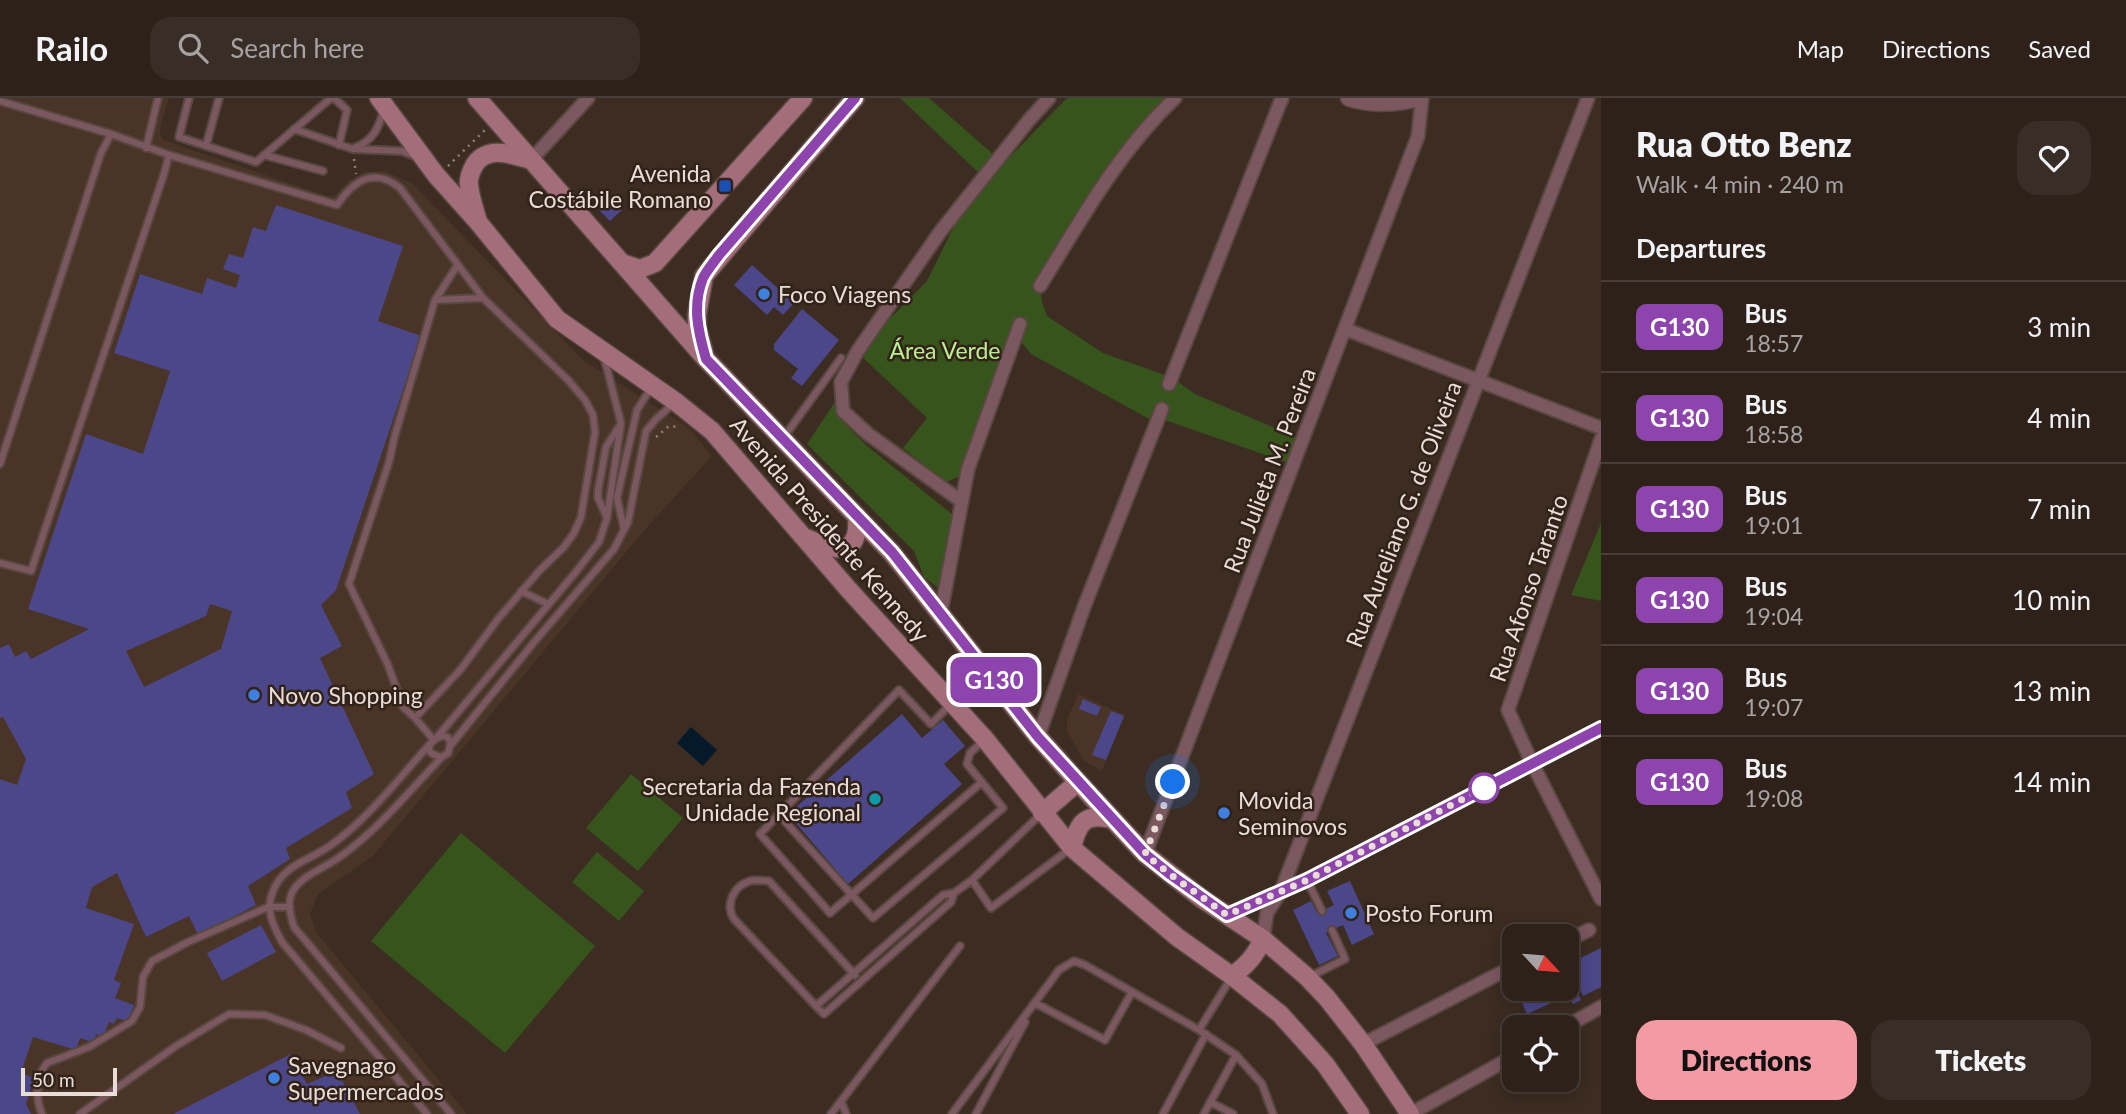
<!DOCTYPE html>
<meta charset="utf-8">
<style>
body{margin:0;font-family:Lato,sans-serif;background:#392e27;color:#f1f3f6;height:100vh;display:flex;flex-direction:column;font-size:26px;white-space:nowrap}
*{box-sizing:border-box;margin:0}
p{font-size:23px;color:#a7a3a2}
.icon{flex:none;width:38px;height:38px;fill:none;stroke:currentColor;stroke-width:2;stroke-linecap:round;stroke-linejoin:round}
.map{position:relative;flex:1;overflow:hidden}
.details{display:flex;flex-direction:column;background:#2d211a;width:525px}
.details>*{flex:none}
.badge{padding:0 14px;border-radius:10px;font-size:24px;line-height:46px}
.needle{width:46px;rotate:116deg}
.buttons{position:absolute;left:1502px;top:826px;display:grid;gap:14px}
.buttons a{display:grid;place-items:center;width:77px;height:77px;border-radius:14px;background:#2d211a;box-shadow:0 4px 18px #0003,0 0 0 2px #483e39;font-size:35px}
.scale{position:absolute;left:21px;bottom:18px;width:96px;box-sizing:border-box;padding-left:7px;border:4px solid #e8ddd7;border-top:0;font-size:19px;line-height:24px;white-space:nowrap;color:#e8ddd7;-webkit-text-stroke:5px #322218;paint-order:stroke}
.you{position:absolute;width:35px;height:35px;margin:-18px;border:5px solid #fff;border-radius:50%;background:#1a73e8;box-shadow:0 0 0 10px #1a73e833}
.map>.badge{position:absolute;translate:-50% -50%;box-shadow:0 0 0 4px #fff}
h2{padding:0 35px;font-size:26px;line-height:63px}
.round{display:grid;place-items:center;flex:none;width:74px;height:74px;border-radius:21px;background:#392e27}
.head{display:flex;align-items:center;justify-content:space-between;height:119px;padding:0 35px}
h1{font-size:33px;font-weight:800;line-height:52px}
.primary-button{display:flex;gap:14px;margin-top:auto;padding:14px 35px}
.primary-button a{flex:1;height:80px;border-radius:21px;background:#f49aa5;color:#111;font-size:28px;font-weight:800;line-height:80px;text-align:center}
.primary-button a+a{background:#392e27;color:#f1f3f6}
ul{padding:0;list-style:none}
li{display:flex;align-items:center;gap:21px;height:91px;padding:0 35px;border-top:2px solid #483e39}
li div{flex:1}
li b{display:block;font-size:26px}
li em{font-style:normal}
li .badge{min-width:77px;font-weight:700;text-align:center}
header{display:flex;align-items:center;gap:42px;box-sizing:border-box;height:98px;padding:0 35px;background:#2d211a;border-bottom:2px solid #483e39}
header strong{font-size:33px}
nav{display:flex;gap:38px;margin-inline-start:auto;font-size:24px}
.search{width:490px;height:63px;background:#392e27;display:flex;align-items:center;gap:18px;box-sizing:border-box;padding:0 24px;border-radius:21px;color:#a7a3a2;font-size:26px}
main{display:flex;flex:1;min-height:0}
.map>svg:first-child{display:block}
.built{fill:#493427}
.green{fill:#36541b}
.water{fill:#05192a}
.building{fill:#4b4789;fill-rule:evenodd}
.lines{fill:none;stroke-linecap:round;stroke-linejoin:round}
.service-casing{stroke:#58483f;stroke-width:10}
.minor-casing{stroke:#58483f;stroke-width:16}
.tertiary-casing{stroke:#58483f;stroke-width:19}
.secondary-casing{stroke:#58483f;stroke-width:21}
.path{stroke:#8e8078;stroke-width:2.5;stroke-dasharray:2 5;stroke-linecap:butt}
.service{stroke:#7b5760;stroke-width:6}
.minor{stroke:#7b5760;stroke-width:12}
.tertiary{stroke:#7b5760;stroke-width:16}
.secondary{stroke:#a46d7a;stroke-width:18}
.line-casing{stroke:#fff;stroke-width:16}
.line{stroke:#8e44ad;stroke-width:10}
.walk{stroke:#e8ddd7;stroke-width:7;stroke-dasharray:0 12.6}
.transit-dot{fill:#1a4fb4;stroke:#322218;stroke-width:2.5}
.shop-dot{fill:#3f7fe0;stroke:#322218;stroke-width:2.5}
.stop-dot{fill:#fff;stroke:#8e44ad;stroke-width:3.5}
.culture-dot{fill:#0f9aa8;stroke:#322218;stroke-width:2.5}
.labels{text-anchor:middle;dominant-baseline:central;stroke-width:5;stroke-linejoin:round;paint-order:stroke}
.poi-label{font-size:23px;fill:#e8ddd7;stroke:#322218;text-anchor:start}
.park-label{font-size:23px;fill:#b9f090;stroke:#322218}
.street-label{font-size:23px;fill:#e8ddd7;stroke:#322218}
</style>
<header>
<strong>Railo</strong>
<div class="search"><svg class="icon" aria-label="search" viewBox="0 0 24 24"><circle cx="10" cy="10" r="6"/><path d="M15 15l6 6"/></svg>Search here</div>
<nav><a>Map</a><a>Directions</a><a>Saved</a></nav>
</header>
<main>
<div class="map">
<svg width="1601" height="1016" viewBox="0 0 1601 1016">
<rect width="100%" height="100%" fill="#3c2c22"/>
<!-- built -->
<path class="built" d="M0,0H169L161,26L160,36L163,42L327,98L335,97L348,83L364,74L385,73L413,86L583,262L689,330L712,358L642,435L373,758L318,796L310,816L316,834L467,1016H0Z
M1078,596L1125,617L1102,673L1084,663L1067,633V622Z"/>
<!-- green -->
<path class="green" d="M900,0H929L995,58L981,77Z
M1067,0H1175L1158,16L1040,188L1042,204L1047,218L1103,255L1173,280L1195,296L1303,342L1294,367L1159,320L1151,322L1031,256L1014,235L965,376L946,384L903,350L927,320L857,254L927,183L966,104Z
M837,301L838,313L846,327L866,347L958,421L947,483L937,489L924,479L914,453L807,346Z
M1601,425V503L1571,497Z
M631,676L683,720L638,773L586,730Z
M461,735L595,848L505,955L371,843Z
M597,754L644,793L619,823L572,784Z"/>
<!-- water -->
<path class="water" d="M691,629L717,652L703,668L677,645Z"/>
<!-- building -->
<path class="building" d="M609,99L622,112L610,123L598,111Z
M276,107L403,148L378,223L421,238L336,492L321,507L342,548L320,560L374,676L346,694L352,710L286,750L290,761L248,788L256,807L198,837L189,818L146,839L117,775L92,789L86,810L134,826L114,882L121,885L115,900L134,907L128,924L117,920L114,926L109,924L103,939L96,936L94,945L80,940L76,952L33,939L21,975L34,980L26,1006L31,1016H0V681L17,687L26,661L3,619L0,620V550L9,546L15,559L26,553L31,561L89,531L28,511L86,336L143,356L170,273L114,255L140,176L202,196L207,180L236,190L240,177L223,171L229,156L243,160L253,129L266,133ZM210,506L232,513L221,551L144,589L126,553L206,518Z
M752,167L794,205L783,217L774,209L767,217L734,187Z
M802,211L839,242L802,288L791,280L798,271L774,252V246Z
M1083,601L1101,609L1097,618L1079,611Z
M1111,613L1124,618L1106,662L1092,657Z
M902,616L922,640L943,622L965,648L944,666L962,686L848,786L788,716Z
M1350,783L1374,836L1352,847L1343,827L1326,835L1338,858L1319,867L1293,812L1311,803L1317,815L1334,807L1327,793Z
M261,827L276,854L222,883L207,855Z
M1601,850V889L1583,898L1572,875L1569,877L1581,902L1573,906L1566,892V867Z
M1516,891H1556L1560,901L1527,916Z
M291,956L307,986L337,973L360,1016H173Z"/>
<g class="lines">
<!-- service casing -->
<g class="service-casing">
<path id="service" d="M189,0L179,39L256,64L331,0
M334,0L347,12L339,47
M0,3L111,36L169,57L337,107C354,82 374,69 400,90L483,200L568,282L585,302L593,317L595,334L581,419L574,435L564,449L540,472L498,521L461,571L415,620
M294,31L353,51L402,53L417,59
M206,48L219,0
M146,50L158,0
M354,50C373,43 379,30 384,11
M264,57L323,73
M435,202L483,200
M784,339L841,260
M0,366L101,55L111,36
M607,420L598,400V393L606,349L620,327
M624,431L617,400L637,312L651,290
M0,465L31,473L164,76L169,57
M521,493L548,506
M950,607L931,626L899,592L760,736L830,815L982,684
M438,638L575,475L599,444L607,420L621,325L604,259
M433,641L415,620L403,609L388,567L349,486L389,364L395,337L435,202L457,168
M450,648L535,543L614,451L628,424L646,333L656,321L673,306
M442,659C405,653 461,618 448,655L442,659C410,692 379,731 341,758C326,770 298,778 291,797C287,807 291,820 294,829L451,1016
M779,717L873,820L1003,710L967,666L970,655L983,643
M1040,717L972,782L991,810L1070,751
M1307,782L1322,813
M954,795L951,804L824,916L816,908L943,797L954,795L972,782
M1309,879L1345,861L1332,832
M816,908L734,821C725,807 733,788 750,783C755,781 764,783 769,783L855,877
M1033,908L1035,905L1105,942L1132,894
M1199,932L1231,880
M1210,1004L1233,1016
M42,1016C35,1000 36,978 47,965L89,949L132,923L140,909L143,879L152,863L186,845L268,809H290
M80,1016L176,948L229,916L265,917L306,932L341,950
M427,1016L282,844C273,827 265,812 273,793C284,766 309,763 331,747C369,720 399,680 430,646
M831,1016L841,1003
M846,1016L841,1003L960,848
M952,1016L1059,872L1074,863L1085,867L1199,932L1236,957L1262,986L1273,1016
M976,1016L1025,924
M1163,1016L1206,936
M1204,1016L1236,957"/>
</g>
<!-- minor casing -->
<g class="minor-casing">
<path id="minor" d="M531,62L588,0
M1040,188C1081,122 1118,54 1175,0
M1345,231L1601,330
M1169,286L1282,0
M1601,341L1508,612L1532,665L1601,801
M961,403L868,336L843,313L841,284L857,254L940,134L1029,22L1049,0
M941,514L968,371L1020,226
M1038,639L1084,509L1162,311
M1145,756L1418,38L1422,0
M1227,817L1307,782L1601,630
M1263,841L1267,815L1281,793L1588,0
M1566,843L1589,832
M1565,929L1601,909
M1363,946L1514,868
M1410,1016L1514,958"/>
</g>
<!-- tertiary casing -->
<g class="tertiary-casing">
<path id="tertiary" d="M1349,0C1373,7 1394,6 1419,0"/>
</g>
<!-- secondary casing -->
<g class="secondary-casing">
<path id="secondary" d="M379,0L436,77L478,124L557,221L676,304L712,333L849,492L985,641L1072,750L1177,839L1232,878L1280,916L1325,966L1360,1016
M477,0L706,261L892,455L1038,639L1078,684L1145,756L1201,800L1263,841L1307,879L1327,900L1363,946L1410,1016
M477,120C474,110 470,98 469,87C468,80 471,73 475,66C489,47 512,57 531,62
M622,165L640,171L655,165L803,0
M704,255L697,230V217L704,178L855,0
M806,440C834,452 860,462 857,418
M1042,715L1078,684
M1072,750C1078,724 1085,715 1112,721
M1232,878C1247,867 1255,858 1263,841"/>
</g>
<!-- path -->
<path class="path" d="M354,61L356,76
M448,68L486,31
M656,339L668,329L680,328"/>
<!-- service -->
<use href="#service" class="service"/>
<!-- minor -->
<use href="#minor" class="minor"/>
<!-- tertiary -->
<use href="#tertiary" class="tertiary"/>
<!-- secondary -->
<use href="#secondary" class="secondary"/>
</g>
<g class="lines">
<!-- line casing -->
<g class="line-casing">
<path id="line" d="M855,0L719,157C714,164 707,172 703,180C692,208 698,233 706,261L892,454L1038,639L1145,756L1171,777L1227,817L1307,782L1601,630"/>
</g>
<!-- line -->
<use href="#line" class="line"/>
<!-- walk -->
<path class="walk" d="M1173,684L1145,756L1171,777L1227,817L1307,782L1484,690"/>
</g>
<!-- markers -->
<rect class="transit-dot" x="718" y="81" width="14" height="14" rx="3.5"/>
<g class="shop-dot">
<circle cx="764" cy="196" r="7"/>
<circle cx="254" cy="597" r="7"/>
<circle cx="1224" cy="715" r="7"/>
<circle cx="1351" cy="815" r="7"/>
<circle cx="274" cy="980" r="7"/>
</g>
<circle class="stop-dot" cx="1484" cy="690" r="14"/>
<circle class="culture-dot" cx="875" cy="701" r="7"/>
<g class="labels">
<!-- poi labels -->
<g class="poi-label">
<text x="711" y="75" text-anchor="end">Avenida<tspan x="711" dy="26">Costábile Romano</tspan></text>
<text x="778" y="196">Foco Viagens</text>
<text x="268" y="597">Novo Shopping</text>
<text x="861" y="688" text-anchor="end">Secretaria da Fazenda<tspan x="861" dy="26">Unidade Regional</tspan></text>
<text x="1238" y="702">Movida<tspan x="1238" dy="26">Seminovos</tspan></text>
<text x="1365" y="815">Posto Forum</text>
<text x="288" y="967">Savegnago<tspan x="288" dy="26">Supermercados</tspan></text>
</g>
<!-- park labels -->
<g class="park-label">
<text x="945" y="252">Área Verde</text>
</g>
<!-- street labels -->
<g class="street-label">
<text transform="translate(1269 372) rotate(-69)">Rua Julieta M. Pereira</text>
<text transform="translate(1403 416) rotate(-69)">Rua Aureliano G. de Oliveira</text>
<text transform="translate(830 431) rotate(49)">Avenida Presidente Kennedy</text>
<text transform="translate(1528 490) rotate(-71)">Rua Afonso Taranto</text>
</g>
</g>
</svg>
<div class="buttons">
<a><svg class="needle" viewBox="-14 -14 28 28"><path d="M0-13l5 13h-10z" fill="#e53935"/><path d="M0 13l5-13h-10z" fill="#a7a3a2"/></svg></a>
<a><svg class="icon" aria-label="locate" viewBox="0 0 24 24"><circle cx="12" cy="12" r="6"/><path d="M12 2v4M12 18v4M2 12h4M18 12h4"/></svg></a>
</div>
<div class="scale">50 m</div>
<div class="you" style="left:1173px;top:684px"></div>
<b class="badge" style="left:994px;top:582px;background:#8e44ad;color:#fff">G130</b>
</div>
<section class="details">
<div class="head"><div><h1>Rua Otto Benz</h1><p>Walk · 4 min · 240 m</p></div><a class="round"><svg class="icon" aria-label="heart" viewBox="0 0 24 24"><path d="M12 20l-8-8c-3-5 5-10 8-4 3-6 11-1 8 4z"/></svg></a></div>
<h2>Departures</h2>
<ul>
<li><span class="badge" style="background:#8e44ad;color:#fff">G130</span><div><b>Bus</b><p>18:57</p></div><em>3 min</em></li>
<li><span class="badge" style="background:#8e44ad;color:#fff">G130</span><div><b>Bus</b><p>18:58</p></div><em>4 min</em></li>
<li><span class="badge" style="background:#8e44ad;color:#fff">G130</span><div><b>Bus</b><p>19:01</p></div><em>7 min</em></li>
<li><span class="badge" style="background:#8e44ad;color:#fff">G130</span><div><b>Bus</b><p>19:04</p></div><em>10 min</em></li>
<li><span class="badge" style="background:#8e44ad;color:#fff">G130</span><div><b>Bus</b><p>19:07</p></div><em>13 min</em></li>
<li><span class="badge" style="background:#8e44ad;color:#fff">G130</span><div><b>Bus</b><p>19:08</p></div><em>14 min</em></li>
</ul>
<div class="primary-button"><a>Directions</a><a>Tickets</a></div>
</section>
</main>
